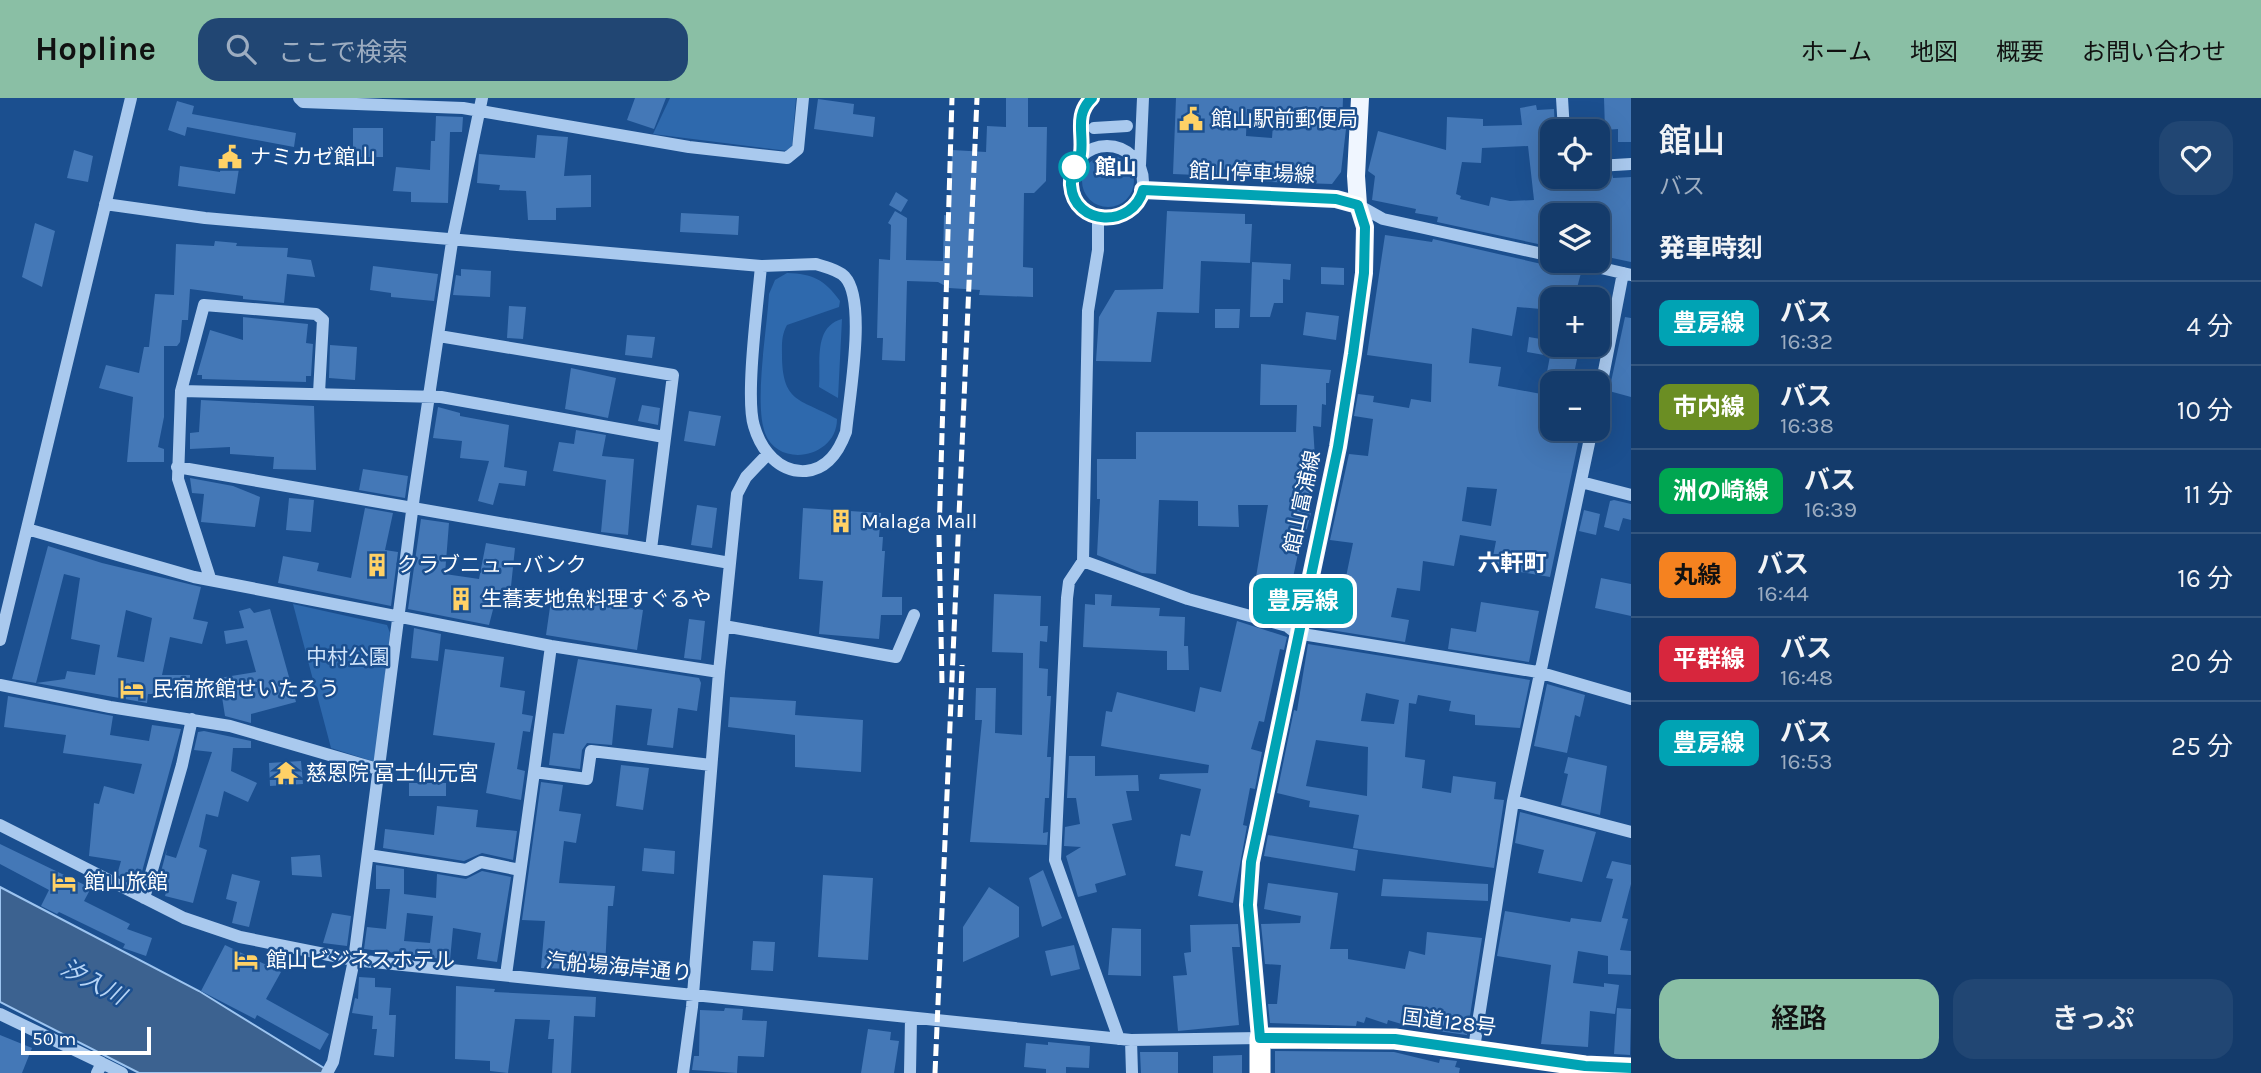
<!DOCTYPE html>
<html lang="ja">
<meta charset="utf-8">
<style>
body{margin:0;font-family:Karla,"Noto Sans JP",sans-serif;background:#214673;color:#f1f3f6;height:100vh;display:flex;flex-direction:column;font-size:26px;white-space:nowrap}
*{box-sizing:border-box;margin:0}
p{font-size:23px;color:#9dadc1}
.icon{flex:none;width:38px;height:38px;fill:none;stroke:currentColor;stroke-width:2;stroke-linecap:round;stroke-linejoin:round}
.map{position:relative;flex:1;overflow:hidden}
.details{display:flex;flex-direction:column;background:#143b6b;width:630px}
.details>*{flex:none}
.badge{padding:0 14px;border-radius:10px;font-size:24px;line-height:46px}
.controls{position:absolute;left:1540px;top:21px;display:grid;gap:14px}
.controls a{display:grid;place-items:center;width:70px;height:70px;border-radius:14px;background:#143b6b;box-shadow:0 7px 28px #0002,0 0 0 2px #33557e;font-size:35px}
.scale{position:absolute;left:21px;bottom:18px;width:130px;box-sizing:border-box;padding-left:7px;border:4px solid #fff;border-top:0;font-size:19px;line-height:24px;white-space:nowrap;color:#fff;-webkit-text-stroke:5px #1b4f8f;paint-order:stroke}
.map>.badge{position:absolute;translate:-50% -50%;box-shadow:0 0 0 4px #fff}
h2{padding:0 28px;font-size:26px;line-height:63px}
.round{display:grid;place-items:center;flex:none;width:74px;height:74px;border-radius:21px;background:#214673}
.headline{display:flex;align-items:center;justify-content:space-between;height:119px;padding:0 28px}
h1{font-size:33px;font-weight:600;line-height:52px}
.action{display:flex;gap:14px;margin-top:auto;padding:14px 28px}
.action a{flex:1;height:80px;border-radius:21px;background:#8abfa5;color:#111;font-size:28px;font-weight:600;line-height:80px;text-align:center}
.action a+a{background:#214673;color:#f1f3f6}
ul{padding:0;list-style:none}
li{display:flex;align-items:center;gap:21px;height:84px;padding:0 28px;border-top:2px solid #33557e}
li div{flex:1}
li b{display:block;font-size:26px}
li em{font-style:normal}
li .badge{min-width:77px;font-weight:700;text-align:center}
header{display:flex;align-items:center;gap:42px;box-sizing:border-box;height:98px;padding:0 35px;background:#8abfa5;color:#111}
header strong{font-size:33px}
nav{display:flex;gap:38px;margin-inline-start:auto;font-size:24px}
.search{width:490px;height:63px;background:#214673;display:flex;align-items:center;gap:18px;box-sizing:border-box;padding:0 24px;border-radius:21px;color:#9dadc1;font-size:26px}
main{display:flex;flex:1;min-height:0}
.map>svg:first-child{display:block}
.green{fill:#2e69ad}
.water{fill:#3c6290;stroke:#9cc4f0;stroke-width:2}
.building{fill:#4478b7;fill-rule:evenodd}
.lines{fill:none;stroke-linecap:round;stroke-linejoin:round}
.minor{stroke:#a9c9ee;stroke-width:12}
.major{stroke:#f0f6ff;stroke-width:18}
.highway{stroke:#fff;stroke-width:21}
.rail{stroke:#fff;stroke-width:5;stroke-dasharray:12 5;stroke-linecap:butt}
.line-casing{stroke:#fff;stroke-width:16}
.line{stroke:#00a3b4;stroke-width:10}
.stop-dot{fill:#fff;stroke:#00a3b4;stroke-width:3.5}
.labels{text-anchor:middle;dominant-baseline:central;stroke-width:5;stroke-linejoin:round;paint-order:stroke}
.poi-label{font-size:21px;fill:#fff;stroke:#1b4f8f;text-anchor:start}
.stop-label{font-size:21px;font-weight:bold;fill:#fff;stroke:#1b4f8f;text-anchor:start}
.street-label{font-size:21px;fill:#fff;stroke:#1b4f8f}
.park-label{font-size:21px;fill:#cfe3fa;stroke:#1b4f8f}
.neighbourhood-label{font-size:23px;font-weight:bold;fill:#fff;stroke:#1b4f8f}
.water-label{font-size:23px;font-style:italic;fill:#b5d3f5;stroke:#1b4f8f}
</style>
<header>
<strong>Hopline</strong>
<div class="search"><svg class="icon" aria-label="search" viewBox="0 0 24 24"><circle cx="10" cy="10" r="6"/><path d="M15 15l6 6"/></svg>ここで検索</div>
<nav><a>ホーム</a><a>地図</a><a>概要</a><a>お問い合わせ</a></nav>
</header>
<main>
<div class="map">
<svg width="1631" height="975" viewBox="0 0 1631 975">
<rect width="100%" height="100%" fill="#1b4f8f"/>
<!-- green -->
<path class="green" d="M670,0H796L792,49L788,53L653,36Z
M1082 83a26 26 0 1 1 52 0a26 26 0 1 1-52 0Z
M787,175C813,176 824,181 840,203L839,209L787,227C781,238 782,247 782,260C783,306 802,301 837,321C837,360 778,371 765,335C754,304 767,232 769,196L775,182Z
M842,221L838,300L819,289C821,264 813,229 842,221Z
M293,506L387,527L390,535L375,664L331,650Z"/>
<!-- water -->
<path class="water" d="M0,789L199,893L332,975H139L0,904Z"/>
<!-- building -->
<path class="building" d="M635,0H666L654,31L627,22Z
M1006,0H1028V29H1047L1046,83L1034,95H1024L1023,169L1033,170V199L979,197L980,192L949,190L938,184L907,183L905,263L882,262L883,240H877L879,161L890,162L891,127L888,125L895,113L907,120L906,162L943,163L944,117L950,118L952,52L986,54L987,28L1006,29Z
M1176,0H1343L1342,30L1346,31L1341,74L1332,86L1269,84L1253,81V73L1221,71V78L1173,76ZM1247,11L1274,13L1272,40L1246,38Z
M1604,0H1631V44H1618V31L1605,32Z
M818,1L854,6L853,16L875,19L873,39L814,31Z
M177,3L194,8L192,16L296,35L294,49L187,29L185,38L168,32Z
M1536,7L1537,12L1554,11L1555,33H1551L1552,42H1549L1552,79L1612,76L1613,80L1631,79V164L1598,157V117H1552V149L1437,124L1438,119L1415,115L1416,111L1372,102L1375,78L1368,73L1378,33L1446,52L1447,19L1483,21V28L1522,27L1520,10ZM1528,48L1534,102L1510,103L1491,99L1489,108L1460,101L1461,98L1456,96L1462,64L1481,65L1482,50Z
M436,18L463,19L462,34H450L448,105L411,104V94L393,93L396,69L430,72L431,43H435Z
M353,30H383V59H353Z
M537,37L568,39L564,78L591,77V109L556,110V122H528L526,93L499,92L500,87L477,85L479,56L535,60Z
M74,52L93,58L88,84L67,80Z
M221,62L240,64L235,96L178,88L180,68L220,74Z
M896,94L908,102L901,114L889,107Z
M1167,113L1245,116V126H1252L1250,165L1201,163L1199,215L1157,214L1151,264L1096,263L1099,219L1115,192L1163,191Z
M681,115L739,118L738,137L680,134Z
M35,125L55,133L42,189L22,179Z
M1385,137L1432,144L1433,141L1581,175L1574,201H1552V212L1517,209L1512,238L1472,230L1469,265L1501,269L1498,288L1552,298V331H1581L1550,479L1491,469L1496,443L1460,437L1454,468L1423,463L1420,493L1397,490L1391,519L1409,522L1405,544L1312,529L1317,504L1340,508L1353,445L1330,442L1349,356L1368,358L1373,321L1354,318L1358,296L1374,298L1373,304L1409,310L1411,301L1431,304L1432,266L1367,257ZM1467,389L1497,391L1491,428L1462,423Z
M215,143L237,145L236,148L288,150L287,159L311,162L315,179L287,176L284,205L243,201V198L190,191L188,222H182L180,244L177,248H164V319L158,349L164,351V364H127L133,299L99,290L106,267L139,275L144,249H149L155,196L174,197L176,146L214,148Z
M1252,164L1291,166L1290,182L1283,181V205H1274L1270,219H1250Z
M373,168L438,176L434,203L391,199V195L370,192Z
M1321,169L1344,170V187L1321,186Z
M461,171L491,173L490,199L453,197L456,177L461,178Z
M509,208L526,209L523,241L507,240Z
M1215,211H1240L1239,230H1215Z
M1306,214L1339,218L1336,242L1303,237Z
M243,219L308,226L306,245L313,246L311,278H306V284L202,281V277H197L210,232L243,242Z
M1625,219L1631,220V299L1609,293Z
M627,237L655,239L652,260L625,257Z
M1529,239L1552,243V247H1580L1572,285H1545L1550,258L1527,254Z
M330,247L357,249L355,282L329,280Z
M1261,266L1331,272L1329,285H1326V307L1322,306L1321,329L1313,328L1316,376H1312L1311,415L1303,446H1300L1285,518L1251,509L1268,407H1238L1239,429L1198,428V403L1159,402L1156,476L1142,475L1097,457L1100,401H1097V361H1136V334H1296L1297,307H1260Z
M571,270L616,280L608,320L565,311Z
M201,302L314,308L316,372L273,371L274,359L230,356V349L190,351V335L199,334Z
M642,307L660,310L658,327L638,323Z
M438,309L460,315V318L509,327L504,369L527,373L525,388L499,385L493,407L478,403L489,363L460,360L462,343L433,340Z
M689,313L721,318L715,348L684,343Z
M576,332L606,337L602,358L634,361L628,437L601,434L606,382L553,373L559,344L574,346Z
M363,371L408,378L405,400L359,392Z
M190,380L233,388L260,399L255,429L201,424L204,396L192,395Z
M289,400L314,402L311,434L286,432Z
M1614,402L1631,406V422L1623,420L1619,433L1604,429L1610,403Z
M697,407L717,410L712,450L691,447Z
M365,410L393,415L385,452L398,454L391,508L278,485L283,458L319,465L317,473L351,480Z
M803,410L881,415L879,439H883L882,453H885L882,499H902V517H881L879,541L819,536L823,483L799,481Z
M1584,412L1600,416L1596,437L1579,433Z
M421,421L449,425L445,476L479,481L486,445L515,450L510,498L497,496L489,527L408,511Z
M48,448L102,465L201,489L193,521L208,524L202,546L170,539L162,577H190V596H148L147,605L36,585L65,581L67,573L95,577L100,547L71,541L80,480L64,476L36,585L12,581ZM126,512L152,520L144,564L117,559Z
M1601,480L1631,486V518L1595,510Z
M552,495L621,504L620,508L643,512L637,552L546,537Z
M994,496L1041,498L1040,528H1048L1047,544L1040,543L1039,570L1048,571L1047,598H1051L1047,659H1051L1049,700H1045L1043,735L1048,734L1047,747L970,744L982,622H975L976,590H996L995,635L1022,637L1023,555L992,554Z
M1095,496L1112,497L1111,508L1160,510L1159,518L1185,519L1184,548H1188L1189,572H1167V553L1083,549L1085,506L1095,507Z
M1481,504L1539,513L1529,564L1448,551L1451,530L1476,534Z
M250,510L254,515L270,511L296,604L251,616V625L225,618L219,580L256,574L247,542L226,546L224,533L244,530L239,513Z
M689,521L705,523L701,562L684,560Z
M1237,523L1287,539L1284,552L1280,551L1264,624L1259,623L1251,651L1262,654L1255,691L1250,690L1243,727L1247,728L1233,805L1198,798L1203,773L1175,768L1181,736L1190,738L1201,691L1159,681L1160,676L1208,675L1209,667L1101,648L1106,613L1112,614L1117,594L1195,614L1200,589L1221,594Z
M414,530L441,536L438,563L411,560Z
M1308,546L1530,582L1520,630L1475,627V617L1449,613L1451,603L1418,597L1416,606L1409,605L1405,659L1425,662L1422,690L1451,695L1453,678L1496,684L1494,701L1504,702L1494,770L1353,750L1359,717L1309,709L1310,703L1277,695L1294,612L1297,613ZM1366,595L1399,602L1394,626L1361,623ZM1316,642L1368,649L1367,698L1306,688Z
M445,551L504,559L500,589L525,593L522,616L533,618L530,634L523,633L517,671L525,673L521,702L486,695L495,645L433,637Z
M578,561L699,580L701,585L697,613L678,610L673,650L647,647L652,611L616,607L612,647L587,645L582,652L580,671L549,667L553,635L564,636Z
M1547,586L1585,597L1580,619L1575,617L1567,655L1534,648Z
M8,598L113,618L110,637L149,643L152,627L181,631L140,781L133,779L132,784L117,777L121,763L89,758L94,705L99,706L104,688L134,696L142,666L63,655L66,637L4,629Z
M730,599L796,603L795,617L863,622L861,674L795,669V637L728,629Z
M204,633L251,643V650H233L231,673L257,685L248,704L224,693L218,719L206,716L199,749L207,752L193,805L165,798L168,787L158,785L167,751L166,757L176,760L212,654L194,652L198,634Z
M1069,658H1095V678L1138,677L1139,693H1126L1132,722L1112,726L1126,777L1095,786L1097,794L1078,799L1066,758L1081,749L1064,748L1065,729L1080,726L1076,700H1067Z
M1568,659L1607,668L1600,717L1561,707L1568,676L1564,675Z
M301,663L303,686L270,688L269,665Z
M621,667L649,670L643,712L616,708Z
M541,684L563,687L559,713L581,716L576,745L564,743L559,785L615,788L613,808H608L605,871L573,868L572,871L541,870L545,823L522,822Z
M409,685H446V698H409Z
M437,708L478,712L476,729L517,733L513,762L482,755L464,763L383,750L385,731L434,737Z
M1520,714L1596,734L1582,784L1538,775L1544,752L1515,745Z
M1268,737L1358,752L1355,773L1264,758Z
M0,746L91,790L84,803L130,826L127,831L152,840L146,858L123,850L125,846L59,814L57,816L41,808L49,792L0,766Z
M644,750L675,753L674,776L642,773Z
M320,757L322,779L292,777L291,759Z
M1612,763L1631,767V786L1622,820L1628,821L1620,852L1631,853V877L1608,876V858L1578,853L1573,885L1604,889V885L1619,887L1615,916L1590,913L1588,949L1541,946L1551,867L1497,858L1505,813L1570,824L1571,820L1601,824L1613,781L1606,780Z
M376,767L404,771V796L436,800L437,776L466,781L482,773L511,779L497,864L477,861L481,835L453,830L450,862L364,851L367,829L386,831L390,791H376ZM407,815L433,818L430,845L404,843Z
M1043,772L1062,820L1042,829L1029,780Z
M232,776L260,783L249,829L232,825L237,804L226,801Z
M823,777L873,780L868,862L818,859Z
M1383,781L1488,786V803L1381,798Z
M1268,785L1338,795L1330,851H1348V861L1405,871L1409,853L1425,857L1427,834L1482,840L1467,937L1415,930L1388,922L1387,926L1366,919L1364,925L1357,923L1356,928L1270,925L1268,906H1277L1281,867L1265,866L1261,826L1300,825L1301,818L1264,811Z
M989,789L1019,809V839L963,864V829Z
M332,815L351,818L347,848L323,845Z
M1238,826L1240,849H1232L1239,927L1178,933L1173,878L1187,877L1184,855L1191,854L1190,827Z
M1112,830L1141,831V878L1108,877Z
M753,843L775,844L773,873L751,872Z
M225,847L281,874L266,901L329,936L320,952L257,917L255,921L201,893Z
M1074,847L1080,871L1051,878L1045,853Z
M359,879L375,880V889L391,890L389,917H396L394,959L374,957L377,931H372L373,918L352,915L355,900L358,901Z
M456,888L495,891L494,894L596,899L595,919L574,918L571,975H552L554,941H548L550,922L515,921L508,975L490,973V963L455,961Z
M725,910L743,911L742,922L767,923L764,959L738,958L737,975L692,972L694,958H699L700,912L724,913Z
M1617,910L1631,911L1630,957L1614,956Z
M868,931L891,934L890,942L899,943L894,975H861Z
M0,937L32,950L22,975H0Z
M1048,944L1090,948L1089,970L1066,969V975H1046V971L1024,969L1026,945L1048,947Z
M1275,953L1394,954L1439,965L1440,961L1457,963L1455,969L1460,970L1459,975H1275Z
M1140,954H1178V975H1141Z
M1242,957V975H1213V958Z"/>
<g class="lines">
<!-- minor -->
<path class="minor" d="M299,0L303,4L463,10L689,49L787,60L798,51L803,0
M1562,0L1564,33
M1094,30L1127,28
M1071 84a36 36 0 1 1 72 0a36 36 0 1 1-72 0Z
M1081,59V16L1092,0
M1140,67L1143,0
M1598,68L1631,66
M105,106L205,120L761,168
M1358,107L1383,121L1552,158
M1098,120V152L1088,213L1083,463L1069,484L1067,500L1055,762L1119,941
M1571,163L1631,177
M816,166C825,169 839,172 845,179C867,203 849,300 846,334C839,353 828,371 806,373C779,375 761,352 754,328C745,300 758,203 761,168Z
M439,238L673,277L651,451
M181,293L204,207L316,216L323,222L319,295
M1598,304L1623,175
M177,369L730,465
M1581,384L1631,397
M27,431L194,479L551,548L719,574
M1083,463L1188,501L1287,528L1296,535L1538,574L1631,601
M210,480L178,381L181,293L441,299L664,339
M724,528L896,559L914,517
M0,542L131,0
M0,587L110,609L230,628L381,672
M534,674L551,548
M1513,703L1631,734
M0,727L184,820L240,839L354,862L1131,942L1260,940
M368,757L466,772L481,764L520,772
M144,800L182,667L192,621
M506,877L534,674L587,681L591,653L711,667
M0,916L102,965
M1131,942L1132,975
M1474,950L1513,703L1592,331
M97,975L102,965L122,975
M327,975L333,964L354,862L414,398L452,144L482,0
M683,975L692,909L719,574L737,396L746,379L767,357
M910,975L911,920"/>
<!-- major -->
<path class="major" d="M1143,92L1336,101L1358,107
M1260,940L1248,807L1251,764L1338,349L1353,255L1364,175L1365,129L1358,107L1356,78L1360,0"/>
<!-- highway -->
<path class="highway" d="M1260,975V940L1395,941L1585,968L1631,970"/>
<!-- rail -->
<path class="rail" d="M942,585L939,437L952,0
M960,619L962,567
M935,975L977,0"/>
</g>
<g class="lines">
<!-- line casing -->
<g class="line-casing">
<path id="line" d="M1092,0C1074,17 1084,35 1081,56C1079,67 1070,74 1071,87C1074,129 1133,130 1143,92L1336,101L1358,107L1365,129L1364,175L1353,256L1338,349L1251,764L1248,807L1260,940L1395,941L1585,968L1631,970"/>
</g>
<!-- line -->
<use href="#line" class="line"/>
</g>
<!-- icons -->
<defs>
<g id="civic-bare" transform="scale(1.89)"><path d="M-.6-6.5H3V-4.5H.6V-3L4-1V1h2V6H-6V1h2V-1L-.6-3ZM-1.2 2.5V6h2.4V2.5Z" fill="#ffd166" stroke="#1b4f8f" stroke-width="2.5" paint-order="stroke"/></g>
<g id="building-bare" transform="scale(1.89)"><path d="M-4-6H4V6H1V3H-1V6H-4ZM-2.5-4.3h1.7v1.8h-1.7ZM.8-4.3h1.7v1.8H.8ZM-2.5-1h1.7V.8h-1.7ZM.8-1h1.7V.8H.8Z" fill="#ffd166" stroke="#1b4f8f" stroke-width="2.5" paint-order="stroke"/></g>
<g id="hotel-bare" transform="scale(1.89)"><path d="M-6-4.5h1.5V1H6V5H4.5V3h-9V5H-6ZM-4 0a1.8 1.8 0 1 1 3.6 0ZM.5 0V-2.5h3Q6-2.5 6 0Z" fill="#ffd166" stroke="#1b4f8f" stroke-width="2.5" paint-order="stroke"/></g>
<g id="temple-bare" transform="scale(1.89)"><path d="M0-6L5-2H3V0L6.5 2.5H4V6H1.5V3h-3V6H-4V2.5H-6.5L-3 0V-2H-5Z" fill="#ffd166" stroke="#1b4f8f" stroke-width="2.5" paint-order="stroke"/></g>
</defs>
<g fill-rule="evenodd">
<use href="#civic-bare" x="1191" y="21"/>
<use href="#civic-bare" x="230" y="59"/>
<use href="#building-bare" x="841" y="423"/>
<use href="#building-bare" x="377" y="467"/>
<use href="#building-bare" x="461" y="501"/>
<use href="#hotel-bare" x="132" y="591"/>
<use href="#temple-bare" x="286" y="675"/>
<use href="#hotel-bare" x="64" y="784"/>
<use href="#hotel-bare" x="246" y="862"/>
</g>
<!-- markers -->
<circle class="stop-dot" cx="1074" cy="69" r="14"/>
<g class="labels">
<!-- poi labels -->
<g class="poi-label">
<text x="1211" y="21">館山駅前郵便局</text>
<text x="250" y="59">ナミカゼ館山</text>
<text x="861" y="423">Malaga Mall</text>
<text x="397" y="467">クラブニューバンク</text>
<text x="481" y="501">生蕎麦地魚料理すぐるや</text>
<text x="152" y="591">民宿旅館せいたろう</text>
<text x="306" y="675">慈恩院 冨士仙元宮</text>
<text x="84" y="784">館山旅館</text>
<text x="266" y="862">館山ビジネスホテル</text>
</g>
<!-- stop labels -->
<g class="stop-label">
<text x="1095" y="69">館山</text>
</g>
<!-- street labels -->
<g class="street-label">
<text transform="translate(1252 75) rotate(2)">館山停車場線</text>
<text transform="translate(1302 404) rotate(-78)">館山富浦線</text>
<text transform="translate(619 869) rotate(5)">汽船場海岸通り</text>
<text transform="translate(1449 924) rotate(7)">国道128号</text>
</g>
<!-- park labels -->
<g class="park-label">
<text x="348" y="559">中村公園</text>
</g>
<!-- neighbourhood labels -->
<g class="neighbourhood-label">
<text x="1512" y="465">六軒町</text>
</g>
<!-- water labels -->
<g class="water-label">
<text transform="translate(93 884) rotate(28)">汐入川</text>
</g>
</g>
</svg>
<div class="controls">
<a><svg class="icon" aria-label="locate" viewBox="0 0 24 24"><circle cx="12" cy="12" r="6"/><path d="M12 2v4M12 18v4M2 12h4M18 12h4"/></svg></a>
<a><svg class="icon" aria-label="layers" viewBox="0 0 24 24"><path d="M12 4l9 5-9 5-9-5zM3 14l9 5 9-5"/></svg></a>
<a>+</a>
<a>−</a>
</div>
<div class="scale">50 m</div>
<b class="badge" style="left:1303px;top:503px;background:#00a3b4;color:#fff">豊房線</b>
</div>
<section class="details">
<div class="headline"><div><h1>館山</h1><p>バス</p></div><a class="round"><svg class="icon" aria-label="heart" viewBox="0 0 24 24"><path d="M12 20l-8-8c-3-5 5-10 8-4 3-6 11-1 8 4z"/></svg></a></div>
<h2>発車時刻</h2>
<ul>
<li><span class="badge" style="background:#00a3b4;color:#fff">豊房線</span><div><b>バス</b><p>16:32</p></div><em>4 分</em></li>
<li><span class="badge" style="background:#6b8e23;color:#fff">市内線</span><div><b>バス</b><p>16:38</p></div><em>10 分</em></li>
<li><span class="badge" style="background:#00a651;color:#fff">洲の崎線</span><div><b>バス</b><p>16:39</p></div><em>11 分</em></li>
<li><span class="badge" style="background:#f58220;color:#111">丸線</span><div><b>バス</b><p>16:44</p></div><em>16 分</em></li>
<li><span class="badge" style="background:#d7263d;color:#fff">平群線</span><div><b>バス</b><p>16:48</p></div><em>20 分</em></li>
<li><span class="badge" style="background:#00a3b4;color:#fff">豊房線</span><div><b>バス</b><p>16:53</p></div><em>25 分</em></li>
</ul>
<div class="action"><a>経路</a><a>きっぷ</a></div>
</section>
</main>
